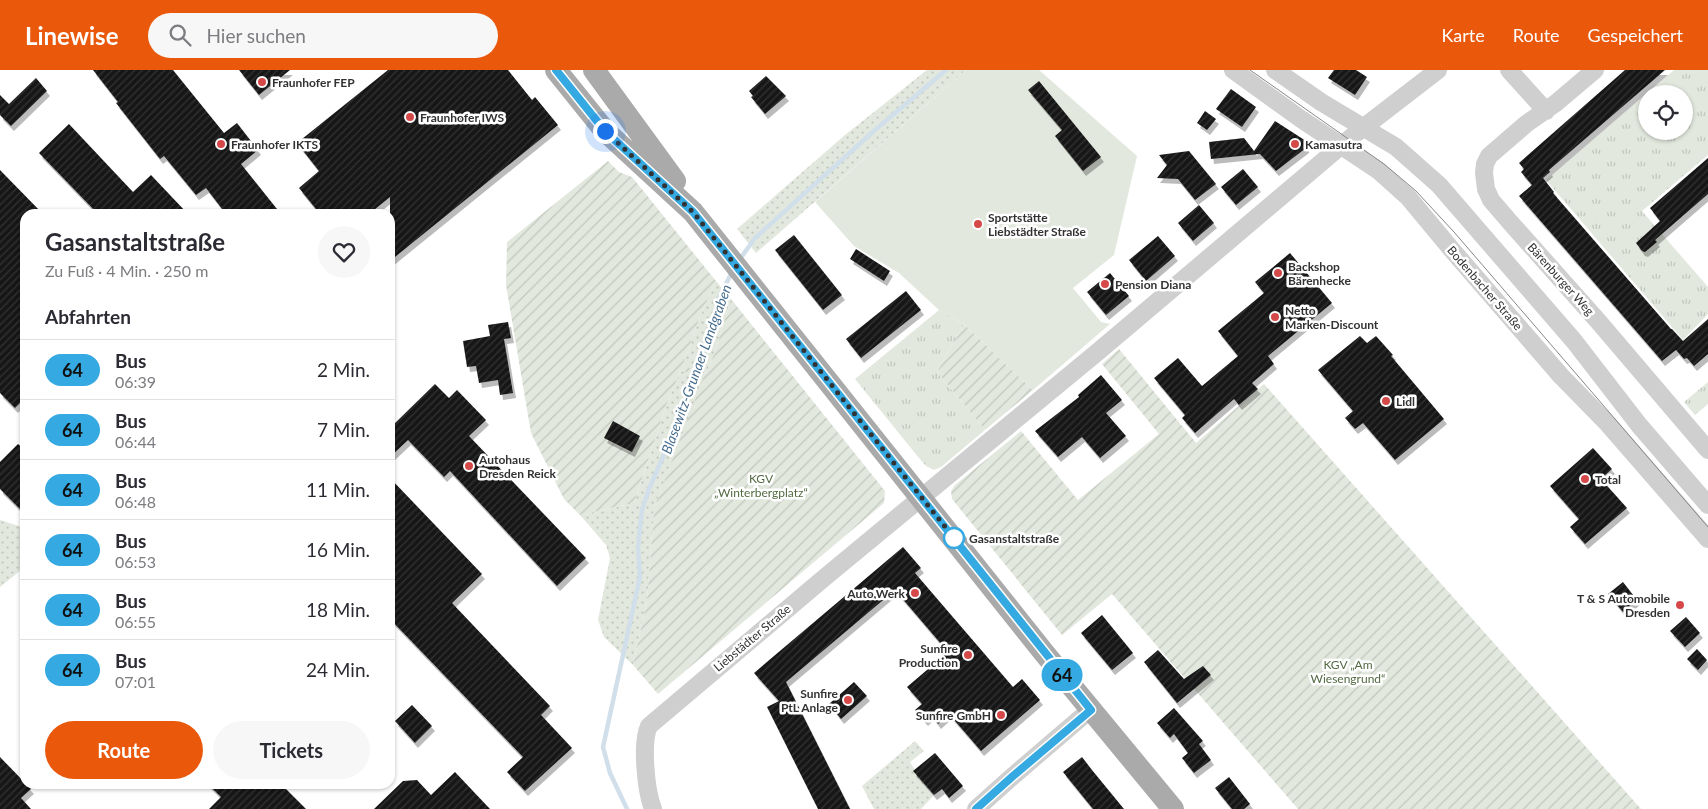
<!DOCTYPE html>
<html lang="de">
<meta charset="utf-8">
<style>
body{margin:0;font-family:Lato,sans-serif;background:#f7f7f7;color:#2b2b33;height:100vh;display:flex;flex-direction:column;font-size:19px;white-space:nowrap}
*{box-sizing:border-box;margin:0}
p{font-size:16px;color:#7c7c81}
.icon{flex:none;width:28px;height:28px;fill:none;stroke:currentColor;stroke-width:2;stroke-linecap:round;stroke-linejoin:round}
.map{position:relative;flex:1;overflow:hidden}
.panel{position:absolute;left:20px;top:139px;width:375px;height:580px;display:flex;flex-direction:column;background:#fff;border-radius:15px;box-shadow:0 1px 4px #0004}
.panel>*{flex:none}
.badge{padding:0 10px;border-radius:16px;font-size:18px;line-height:32px}
.tools{position:absolute;left:1638px;top:15px;display:grid;gap:10px}
.tools a{display:grid;place-items:center;width:55px;height:55px;border-radius:50%;background:#fff;box-shadow:0 1px 4px #0004;font-size:25px}
.you{position:absolute;width:25px;height:25px;margin:-12px;border:4px solid #fff;border-radius:50%;background:#1a73e8;box-shadow:0 0 0 8px #1a73e833}
.map>.badge{position:absolute;translate:-50% -50%;box-shadow:0 0 0 2px #fff}
h2{padding:0 25px;font-size:19px;line-height:45px}
.round{display:grid;place-items:center;flex:none;width:52px;height:52px;border-radius:26px;background:#f7f7f7}
.summary{display:flex;align-items:center;justify-content:space-between;height:85px;padding:0 25px}
h1{font-size:24px;font-weight:700;line-height:38px}
.button{display:flex;gap:10px;margin-top:auto;padding:10px 25px}
.button a{flex:1;height:58px;border-radius:30px;background:#ea580c;color:#fff;font-size:20px;font-weight:700;line-height:58px;text-align:center}
.button a+a{background:#f7f7f7;color:#2b2b33}
ul{padding:0;list-style:none}
li{display:flex;align-items:center;gap:15px;height:60px;padding:0 25px;border-top:1px solid #e1e1e2}
li div{flex:1}
li b{display:block;font-size:19px}
li em{font-style:normal}
li .badge{min-width:55px;font-weight:700;text-align:center}
header{display:flex;align-items:center;gap:30px;box-sizing:border-box;height:70px;padding:0 25px;background:#ea580c;color:#fff}
header strong{font-size:24px}
nav{display:flex;gap:28px;margin-inline-start:auto;font-size:18px}
.search{width:350px;height:45px;background:#f7f7f7;display:flex;align-items:center;gap:12px;box-sizing:border-box;padding:0 18px;border-radius:28px;color:#7c7c81;font-size:19px}
.map>svg:first-child{display:block}
.grass{fill:url(#grass-dots)}
.park{fill:url(#park-tufts);fill-rule:evenodd}
.garden{fill:url(#garden-furrows)}
.pitch{fill:#e2e8dd}
.lines{fill:none;stroke-linecap:round;stroke-linejoin:round}
.stream{stroke:#d1dfeb;stroke-width:4.5}
.building{fill:url(#building-hatch);filter:url(#shadow)}
.minor{stroke:#cfcfcf;stroke-width:18}
.major{stroke:#aaa;stroke-width:22}
.tram{stroke:#878787;stroke-width:1}
.line-casing{stroke:#fff;stroke-width:11}
.line{stroke:#35a9e1;stroke-width:8}
.walk{stroke:#323232;stroke-width:5;stroke-dasharray:0 9}
.poi-dot{fill:#d54949;stroke:#fff;stroke-width:2}
.stop-dot{fill:#fff;stroke:#35a9e1;stroke-width:2.5}
.labels{text-anchor:middle;dominant-baseline:central;stroke-width:5;stroke-linejoin:round;paint-order:stroke}
.poi-label{font-size:12px;font-weight:bold;fill:#323232;stroke:#fff;text-anchor:start}
.street-label{font-size:12px;fill:#323232;stroke:#fff}
.park-label{font-size:12px;fill:#536b43;stroke:#fff}
.stop-label{font-size:12px;font-weight:bold;fill:#323232;stroke:#fff;text-anchor:start}
.water-label{font-size:14px;font-style:italic;fill:#476d8e;stroke:#fff}
</style>
<header>
<strong>Linewise</strong>
<div class="search"><svg class="icon" aria-label="search" viewBox="0 0 24 24"><circle cx="10" cy="10" r="6"/><path d="M15 15l6 6"/></svg>Hier suchen</div>
<nav><a>Karte</a><a>Route</a><a>Gespeichert</a></nav>
</header>
<div class="map">
<svg width="1708" height="739" viewBox="0 0 1708 739">
<defs>
<pattern id="grass-dots" width="8" height="8" patternUnits="userSpaceOnUse" patternTransform="scale(1.25)"><rect width="8" height="8" fill="#e2e8dd"/><path d="M2 2h.1M6 6h.1" fill="none" stroke="#c2c7be" stroke-width="1.8" stroke-linecap="round"/></pattern>
<pattern id="park-tufts" width="24" height="20" patternUnits="userSpaceOnUse" patternTransform="scale(1.25)"><rect width="24" height="20" fill="#e2e8dd"/><path d="M3 7l-1-3M5 7V3M7 7l1-3M15 17l-1-3M17 17v-4M19 17l1-3" fill="none" stroke="#c2c7be"/></pattern>
<pattern id="garden-furrows" width="10" height="10" patternUnits="userSpaceOnUse" patternTransform="scale(1.25)"><rect width="10" height="10" fill="#e2e8dd"/><path d="M-1 1l2-2M0 10L10 0M9 11l2-2" fill="none" stroke="#c2c7be"/></pattern>
<pattern id="building-hatch" width="6" height="6" patternUnits="userSpaceOnUse" patternTransform="scale(1.25)"><rect width="6" height="6" fill="#191919"/><path d="M-1 1l2-2M0 6l6-6M5 7l2-2" fill="none" stroke="#323232"/></pattern>
<filter id="shadow"><feDropShadow dx="3" dy="5" stdDeviation="0" flood-color="#0004"/></filter>
</defs>
<rect width="100%" height="100%" fill="#fff"/>
<!-- grass -->
<path class="grass" d="M927,0H966L756,183L737,159L845,65Z
M716,211L731,229L715,281L706,304L683,295L700,246Z
M681,300L704,309L654,438L647,531L633,595L604,567L598,550L610,488L606,475L580,445L634,433L667,333Z
M0,450L25,458V497L0,517Z
M915,671L924,681L910,692L915,700L913,701L934,725L921,739H874L862,716Z"/>
<!-- park -->
<path class="park" d="M1674,0H1708V85L1642,141L1708,217V244L1683,270L1546,110ZM1646,24H1684V61H1646Z
M939,240L964,254L937,302L985,360L941,397L934,400L926,396L919,388L855,309Z
M1708,312V334L1695,345L1684,332Z"/>
<!-- garden -->
<path class="garden" d="M608,91L619,102L632,107L716,211L700,246L683,295L706,304L715,281L731,229L885,421L884,433L658,624L633,595L647,531L654,438L703,309L681,300L667,333L634,433L580,445L564,429L531,363L506,215L507,172Z
M964,254L1033,320L985,360L937,302Z
M1119,279L1196,373L1264,314L1641,739H1298L1112,524L1062,565L952,429L951,421L955,415L1021,361L1078,430L1159,364L1102,294Z"/>
<!-- pitch -->
<path class="pitch" d="M966,0H1039L1137,86L1114,185L1073,218L1101,252L1110,254L1033,320L964,254L939,240L899,203L854,176L815,132Z"/>
<g class="lines">
<!-- stream -->
<path class="stream" d="M740,189L755,168L875,60L946,0
M627,739L610,703L603,677L640,507L638,477L642,440L649,419L686,334L698,294L706,277L719,228L732,202"/>
</g>
<!-- building -->
<path class="building" d="M93,0H173L224,63L237,53L258,80L241,94L281,144H226L206,118L196,125L164,86L160,89L116,33L118,32Z
M239,0H290L259,25Z
M388,0H508L532,30L535,27L558,55L390,191V127L369,144H320L299,118L319,101L297,73Z
M1334,0H1356L1367,7L1355,25L1328,8Z
M1625,0H1665L1549,100L1550,102L1543,108L1554,122L1553,123L1671,259H1672L1683,271L1708,249V284L1694,296L1687,288L1684,289L1676,280L1662,291L1519,126L1532,115L1521,102L1524,99L1519,93Z
M766,6L786,26L765,44L751,27L753,26L749,21Z
M36,8L47,21L11,56L0,45V25L9,34Z
M1039,11L1101,87L1083,101L1055,66L1062,60L1028,20Z
M1231,19L1256,37L1242,57L1216,39Z
M1205,41L1216,49L1207,60L1197,53Z
M1275,51L1306,71V78L1276,101L1260,84L1211,89L1209,72L1244,68L1254,81Z
M69,54L133,122L151,105L188,144H98L39,83Z
M1189,81L1216,114L1195,130L1178,109L1157,108L1167,95L1159,85Z
M1708,88V124L1655,170L1657,172L1645,182L1642,181L1636,173L1660,151L1650,138Z
M1243,99L1258,117L1236,135L1221,117Z
M0,100L43,144H25V328L15,338L0,323Z
M1199,135L1214,153L1193,171L1178,153Z
M794,165L842,225L823,240L775,180Z
M1158,166L1175,186L1146,211L1129,190Z
M856,179L890,201L884,211L850,189Z
M1290,183L1332,233L1268,286L1274,294L1252,313L1258,319L1239,335L1234,329L1195,363L1182,348L1185,345L1154,308L1178,288L1202,316L1238,286L1218,261L1264,223L1255,212Z
M1110,203L1129,226L1106,245L1087,222Z
M906,221L921,240L861,288L846,269Z
M508,252L511,268L504,269L513,323L500,325L498,310L479,313L476,296L467,297L463,271L490,266L488,255Z
M1360,266L1367,273L1376,266L1393,285L1391,286L1444,349L1395,390L1363,353L1355,359L1345,348L1353,341L1318,300Z
M1101,305L1122,330L1106,343L1126,366L1100,388L1082,367L1058,387L1035,361L1079,327L1078,325Z
M435,314L449,328L457,320L486,350L469,366L586,488L557,516L450,401L444,407L408,370L390,387V358Z
M613,351L640,366L632,382L604,368Z
M18,374L25,380V444L0,419V392Z
M1593,378L1612,399L1601,409L1627,438L1585,474L1570,457L1579,449L1550,416Z
M390,408L482,504L452,533L550,636L541,645L572,678L525,721L507,702L523,687L390,549Z
M903,477L921,498L915,503L1013,617L1022,609L1040,630L981,681L949,644L938,654L931,645L925,651L915,640L922,634L907,617L948,582L895,520L786,612L850,739H818L767,637L779,631L754,603Z
M1623,512L1637,530L1623,542L1608,524Z
M1102,545L1133,583L1112,600L1081,563Z
M1686,547L1700,563L1685,577L1670,561Z
M1697,579L1707,590L1698,600L1687,589Z
M1158,580L1184,609L1203,596L1211,605L1177,633L1144,592Z
M854,612L867,626L841,649L829,634Z
M412,635L432,656L415,673L395,651Z
M1174,638L1203,671L1199,674L1211,690L1194,703L1182,688L1188,683L1174,664L1170,668L1157,653Z
M935,683L963,716L949,728L942,719L934,725L913,701Z
M0,687L31,719L21,728L31,739H0Z
M1082,687L1092,700L1124,739H1093L1063,702Z
M455,702L490,739H374L403,711L417,710L431,725Z
M1229,707L1250,734L1244,739H1232L1215,718Z
M208,714H281L306,739H209L221,727Z"/>
<g class="lines">
<!-- minor -->
<path class="minor" d="M1233,0L1301,49L1379,101L1408,127L1452,180L1561,306L1608,354L1708,469
M1275,0L1321,32L1396,77L1439,115L1574,271L1639,355L1708,435
M1509,0L1546,41
M1595,0L1556,33L1526,54L1489,86L1485,94L1484,103L1486,119L1491,130L1509,151L1598,251L1708,380
M653,739C646,721 641,673 649,656L824,508L1100,280L1355,64L1438,0
M976,739L1013,706L1091,639"/>
<!-- major -->
<path class="major" d="M556,0L605,61L693,142L1045,584L1173,739
M594,0L675,111"/>
<!-- tram -->
<path class="tram" d="M1250,0L1384,94L1416,121L1454,162L1708,457"/>
</g>
<g class="lines">
<!-- line casing -->
<g class="line-casing">
<path id="line" d="M556,0L605,61L693,142L1091,640L1013,706L976,739"/>
</g>
<!-- line -->
<use href="#line" class="line"/>
<!-- walk -->
<path class="walk" d="M605,61L693,142L954,468"/>
</g>
<!-- markers -->
<g class="poi-dot">
<circle cx="262" cy="12" r="5"/>
<circle cx="410" cy="47" r="5"/>
<circle cx="221" cy="74" r="5"/>
<circle cx="1295" cy="74" r="5"/>
<circle cx="978" cy="154" r="5"/>
<circle cx="1278" cy="203" r="5"/>
<circle cx="1105" cy="214" r="5"/>
<circle cx="1275" cy="247" r="5"/>
<circle cx="1386" cy="331" r="5"/>
<circle cx="469" cy="396" r="5"/>
<circle cx="1585" cy="409" r="5"/>
<circle cx="915" cy="523" r="5"/>
<circle cx="1680" cy="535" r="5"/>
<circle cx="968" cy="585" r="5"/>
<circle cx="848" cy="630" r="5"/>
<circle cx="1001" cy="645" r="5"/>
</g>
<circle class="stop-dot" cx="954" cy="468" r="10"/>
<g class="labels">
<!-- poi labels -->
<g class="poi-label">
<text x="272" y="12">Fraunhofer FEP</text>
<text x="420" y="47">Fraunhofer IWS</text>
<text x="231" y="74">Fraunhofer IKTS</text>
<text x="1305" y="74">Kamasutra</text>
<text x="988" y="147">Sportstätte<tspan x="988" dy="14">Liebstädter Straße</tspan></text>
<text x="1288" y="196">Backshop<tspan x="1288" dy="14">Bärenhecke</tspan></text>
<text x="1115" y="214">Pension Diana</text>
<text x="1285" y="240">Netto<tspan x="1285" dy="14">Marken-Discount</tspan></text>
<text x="1396" y="331">Lidl</text>
<text x="479" y="389">Autohaus<tspan x="479" dy="14">Dresden Reick</tspan></text>
<text x="1595" y="409">Total</text>
<text x="905" y="523" text-anchor="end">Auto.Werk</text>
<text x="1670" y="528" text-anchor="end">T &amp; S Automobile<tspan x="1670" dy="14">Dresden</tspan></text>
<text x="958" y="578" text-anchor="end">Sunfire<tspan x="958" dy="14">Production</tspan></text>
<text x="838" y="623" text-anchor="end">Sunfire<tspan x="838" dy="14">PtL Anlage</tspan></text>
<text x="991" y="645" text-anchor="end">Sunfire GmbH</text>
</g>
<!-- street labels -->
<g class="street-label">
<text transform="translate(1561 209) rotate(48)">Bärenburger Weg</text>
<text transform="translate(1485 218) rotate(49)">Bodenbacher Straße</text>
<text transform="translate(752 568) rotate(-40)">Liebstädter Straße</text>
</g>
<!-- park labels -->
<g class="park-label">
<text x="761" y="408">KGV<tspan x="761" dy="14">„Winterbergplatz“</tspan></text>
<text x="1348" y="594">KGV „Am<tspan x="1348" dy="14">Wiesengrund“</tspan></text>
</g>
<!-- stop labels -->
<g class="stop-label">
<text x="969" y="468">Gasanstaltstraße</text>
</g>
<!-- water labels -->
<g class="water-label">
<text transform="translate(696 299) rotate(-70)">Blasewitz‐Grunaer Landgraben</text>
</g>
</g>
</svg>
<div class="tools">
<a><svg class="icon" aria-label="locate" viewBox="0 0 24 24"><circle cx="12" cy="12" r="6"/><path d="M12 2v4M12 18v4M2 12h4M18 12h4"/></svg></a>
</div>
<div class="you" style="left:605px;top:61px"></div>
<b class="badge" style="left:1062px;top:605px;background:#35a9e1;color:#111">64</b>
<section class="panel">
<div class="summary"><div><h1>Gasanstaltstraße</h1><p>Zu Fuß · 4 Min. · 250 m</p></div><a class="round"><svg class="icon" aria-label="heart" viewBox="0 0 24 24"><path d="M12 20l-8-8c-3-5 5-10 8-4 3-6 11-1 8 4z"/></svg></a></div>
<h2>Abfahrten</h2>
<ul>
<li><span class="badge" style="background:#35a9e1;color:#111">64</span><div><b>Bus</b><p>06:39</p></div><em>2 Min.</em></li>
<li><span class="badge" style="background:#35a9e1;color:#111">64</span><div><b>Bus</b><p>06:44</p></div><em>7 Min.</em></li>
<li><span class="badge" style="background:#35a9e1;color:#111">64</span><div><b>Bus</b><p>06:48</p></div><em>11 Min.</em></li>
<li><span class="badge" style="background:#35a9e1;color:#111">64</span><div><b>Bus</b><p>06:53</p></div><em>16 Min.</em></li>
<li><span class="badge" style="background:#35a9e1;color:#111">64</span><div><b>Bus</b><p>06:55</p></div><em>18 Min.</em></li>
<li><span class="badge" style="background:#35a9e1;color:#111">64</span><div><b>Bus</b><p>07:01</p></div><em>24 Min.</em></li>
</ul>
<div class="button"><a>Route</a><a>Tickets</a></div>
</section>
</div>
